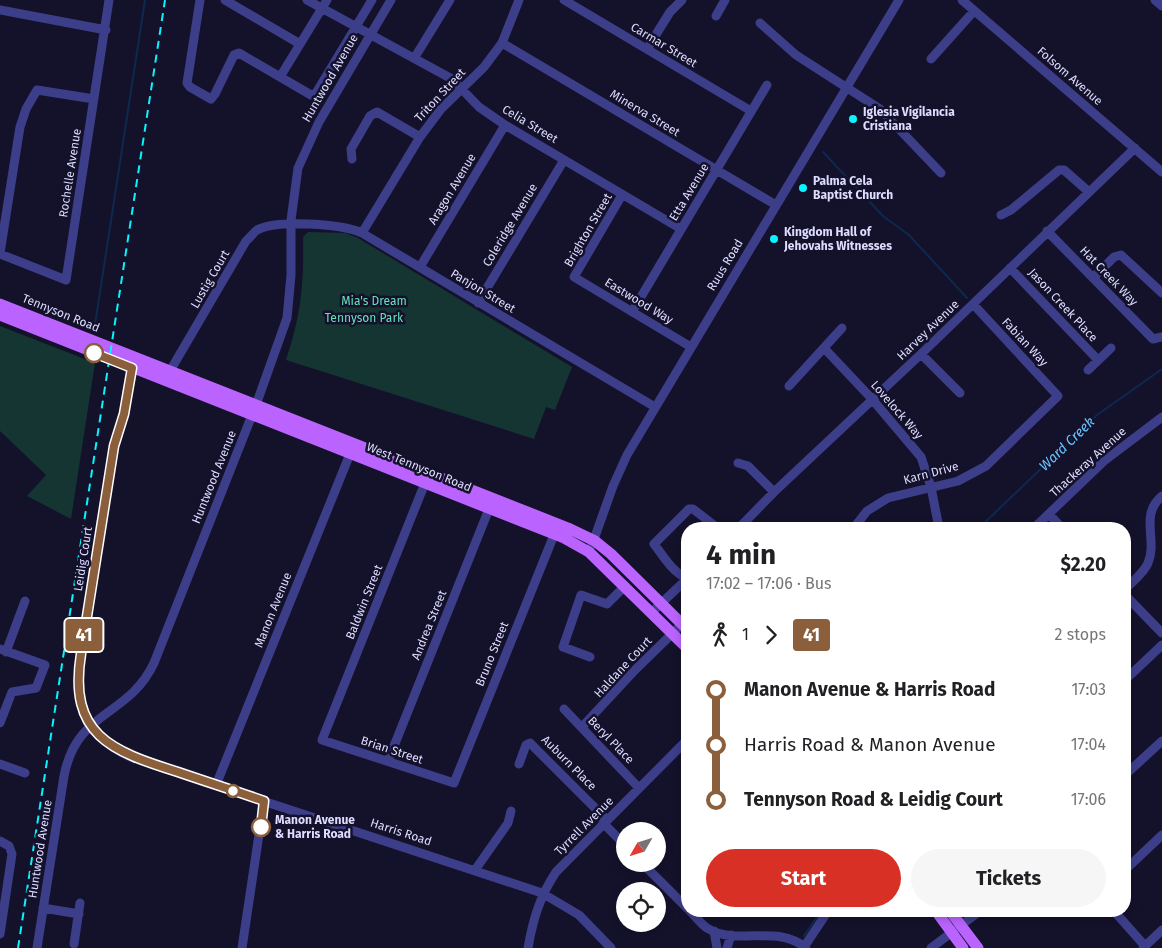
<!DOCTYPE html>
<meta charset="utf-8">
<style>
body{margin:0;font-family:"Fira Sans",sans-serif;background:#f6f6f6;color:#202124;height:100vh;display:flex;flex-direction:column;font-size:19px;white-space:nowrap}
*{box-sizing:border-box;margin:0}
p{font-size:16px;color:#757577}
.icon{flex:none;width:28px;height:28px;fill:none;stroke:currentColor;stroke-width:2;stroke-linecap:round;stroke-linejoin:round}
.map{position:relative;flex:1;overflow:hidden}
.panel{position:absolute;left:681px;top:522px;width:450px;height:395px;display:flex;flex-direction:column;background:#fff;border-radius:20px;box-shadow:0 2px 8px #0003}
.panel>*{flex:none}
.badge{padding:0 10px;border-radius:4px;font-size:18px;line-height:32px}
.needle{width:32px;rotate:231deg}
.buttons{position:absolute;left:616px;top:822px;display:grid;gap:10px}
.buttons a{display:grid;place-items:center;width:50px;height:50px;border-radius:50%;background:#fff;box-shadow:0 2px 8px #0003;font-size:25px}
.map>.badge{position:absolute;translate:-50% -50%;box-shadow:0 0 0 2px #fff}
.legs{display:flex;align-items:center;gap:8px;height:55px;padding:0 25px;font-size:16px}
.legs p{margin-inline-start:auto}
.summary{display:flex;align-items:center;justify-content:space-between;height:85px;padding:0 25px}
h1{font-size:28px;font-weight:700;line-height:38px}
.primary-button{display:flex;gap:10px;margin-top:auto;padding:10px 25px}
.primary-button a{flex:1;height:58px;border-radius:30px;background:#d93025;color:#fff;font-size:20px;font-weight:700;line-height:58px;text-align:center}
.primary-button a+a{background:#f6f6f6;color:#202124}
ul{padding:0 25px;list-style:none}
li{display:flex;align-items:center;gap:18px;height:55px;font-size:19px}
li i{display:grid;place-items:center;width:8px;height:100%;margin:0 6px;background:currentColor}
li i::after{content:'';width:12px;height:12px;margin:-6px;border:4px solid;border-radius:50%;background:#fff}
li p{margin-inline-start:auto}
li:first-child i{background:linear-gradient(#0000 50%,currentColor 0)}
li:last-child i{background:linear-gradient(currentColor 50%,#0000 0)}
.map>svg:first-child{display:block}
.green{fill:#143532}
.lines{fill:none;stroke-linecap:round;stroke-linejoin:round}
.stream{stroke:#0d294e;stroke-width:2}
.minor{stroke:#3d3e8a;stroke-width:9}
.major{stroke:#bb63fe;stroke-width:11}
.rail{stroke:#09f4fe;stroke-width:2;stroke-dasharray:8 6;stroke-linecap:butt}
.line-1-casing{stroke:#fff;stroke-width:11}
.line-1{stroke:#8b5e3c;stroke-width:8}
.poi-dot{fill:#09f4fe;stroke:#14112b;stroke-width:2}
.stop-1-dot{fill:#fff;stroke:#8b5e3c;stroke-width:2.5}
.labels{text-anchor:middle;dominant-baseline:central;stroke-width:5;stroke-linejoin:round;paint-order:stroke}
.street-label{font-size:12px;fill:#dedcff;stroke:#14112b}
.poi-label{font-size:12px;font-weight:bold;fill:#dedcff;stroke:#14112b;text-anchor:start}
.park-label{font-size:12px;fill:#66e1bb;stroke:#14112b}
.stop-label{font-size:12px;font-weight:bold;fill:#dedcff;stroke:#14112b;text-anchor:start}
.water-label{font-size:14px;font-style:italic;fill:#6ac3fe;stroke:#14112b}
</style>
<div class="map">
<svg width="1162" height="948" viewBox="0 0 1162 948">
<rect width="100%" height="100%" fill="#14112b"/>
<!-- green -->
<path class="green" d="M308,232L345,233L358,238L572,367L555,410L546,407L534,439L286,360C301,315 304,285 303,237Z
M0,326L95,363L71,519L27,496L46,475L0,431Z"/>
<g class="lines">
<!-- stream -->
<path class="stream" d="M823,152L883,216L909,235L967,298
M94,331L145,0
M978,529L1097,415L1162,369
M804,936L821,911"/>
<!-- minor -->
<path class="minor" d="M200,0L187,83L190,87L211,99L215,94L234,55L239,53L311,95L316,93L372,0
M225,0L300,44
M307,0L452,79L479,107L505,125L681,229
M564,0L751,111
M962,0L1162,172
M1155,0L1162,6
M0,10L106,30
M716,16L725,0
M760,23L796,55L880,109L941,173
M502,43L776,205
M647,49L670,12L682,0
M415,57L450,0
M931,59L974,11
M280,77L327,0
M352,159L351,149L370,116L377,112L420,137
M622,195L574,277L691,347
M1001,215L1011,210L1059,170H1064L1089,192
M1047,231L1153,339L1162,337
M362,233L420,137L441,109L484,67L502,43L519,0
M0,253L20,127L26,109L37,90L94,99
M0,254L66,280L109,0
M420,267L505,125
M1010,268L1098,360
M1093,278L1114,257L1121,255L1162,293
M478,303L564,160
M632,312L767,85
M824,348L872,399L921,457L931,487L939,528
M921,354L960,393
M132,368L124,414L114,446L79,667C76,711 93,743 136,759L542,893L579,915L611,948
M1088,370L1111,348
M170,371L246,241C250,238 253,233 257,230C276,219 343,224 362,233L655,407
M789,386L842,328
M738,463L748,466L774,492
M427,478L322,740L454,783L554,535
M1049,514L1063,529
M738,529L774,492L921,354L1135,148
M853,529L867,511L888,498L958,481L986,466L1058,396L973,304
M1033,529L1104,461L1162,417
M592,545L613,486L627,455L899,0
M688,579C672,572 664,557 654,544L689,509H693L719,529
M1125,589C1133,581 1144,573 1148,563C1158,540 1139,515 1162,496
M1125,595L1162,633
M652,612L688,578
M0,649L45,665L36,688L12,692L0,723
M6,652L25,601
M590,657L563,647L581,595L607,604L625,586
M1125,680L1162,645
M564,709L639,788
M582,727L635,670L682,624
M388,761L491,504
M0,764L25,773
M519,764L526,745L530,743L607,820
M1125,775L1162,741
M216,785L352,449
M603,823L625,845
M0,841L9,846L12,854L0,934
M643,864L688,909
M475,870L508,823L511,811
M1125,870L1162,835
M43,908L79,914
M690,911C695,916 701,924 707,928C737,947 776,923 806,948
M1114,911L1145,946
M714,931L717,948
M74,944L80,903
M804,947L828,911
M37,948L64,776C77,709 128,718 154,663L256,405L287,318L291,275V220L298,168L319,122L391,0
M242,948L264,801
M528,948C533,919 540,896 556,872L688,739
M727,948L731,935
M931,948L980,911
M1143,948L1162,930"/>
<!-- major -->
<path class="major" d="M0,304L568,528L595,541L611,554L688,630
M0,315L564,538L589,552L688,649
M936,911L963,948
M950,911L978,948"/>
<!-- rail -->
<path class="rail" d="M18,948L165,0"/>
</g>
<g class="lines">
<!-- line-1 casing -->
<g class="line-1-casing">
<path id="line-1" d="M94,353L132,368L124,414L114,446L81,654C68,735 111,751 178,772C207,782 236,791 264,801L261,827"/>
</g>
<!-- line-1 -->
<use href="#line-1" class="line-1"/>
</g>
<!-- markers -->
<g class="poi-dot">
<circle cx="853" cy="119" r="5"/>
<circle cx="803" cy="188" r="5"/>
<circle cx="774" cy="239" r="5"/>
</g>
<g class="stop-1-dot">
<circle cx="94" cy="353" r="9"/>
<circle cx="233" cy="791" r="6"/>
<circle cx="261" cy="827" r="9"/>
</g>
<g class="labels">
<!-- street labels -->
<g class="street-label">
<text transform="translate(664 45) rotate(31)">Carmar Street</text>
<text transform="translate(1070 76) rotate(41)">Folsom Avenue</text>
<text transform="translate(330 78) rotate(-60)">Huntwood Avenue</text>
<text transform="translate(440 95) rotate(-47)">Triton Street</text>
<text transform="translate(645 113) rotate(31)">Minerva Street</text>
<text transform="translate(530 124) rotate(31)">Celia Street</text>
<text transform="translate(70 173) rotate(-81)">Rochelle Avenue</text>
<text transform="translate(452 189) rotate(-59)">Aragon Avenue</text>
<text transform="translate(689 192) rotate(-59)">Etta Avenue</text>
<text transform="translate(510 225) rotate(-59)">Coleridge Avenue</text>
<text transform="translate(588 230) rotate(-60)">Brighton Street</text>
<text transform="translate(725 265) rotate(-59)">Ruus Road</text>
<text transform="translate(1109 276) rotate(46)">Hat Creek Way</text>
<text transform="translate(210 279) rotate(-60)">Lustig Court</text>
<text transform="translate(483 291) rotate(31)">Panjon Street</text>
<text transform="translate(639 301) rotate(31)">Eastwood Way</text>
<text transform="translate(1063 305) rotate(47)">Jason Creek Place</text>
<text transform="translate(61 313) rotate(22)">Tennyson Road</text>
<text transform="translate(928 330) rotate(-44)">Harvey Avenue</text>
<text transform="translate(1025 342) rotate(47)">Fabian Way</text>
<text transform="translate(897 410) rotate(49)">Lovelock Way</text>
<text transform="translate(1088 462) rotate(-42)">Thackeray Avenue</text>
<text transform="translate(419 467) rotate(22)">West Tennyson Road</text>
<text transform="translate(931 473) rotate(-15)">Karn Drive</text>
<text transform="translate(214 477) rotate(-68)">Huntwood Avenue</text>
<text transform="translate(83 559) rotate(-81)">Leidig Court</text>
<text transform="translate(364 602) rotate(-68)">Baldwin Street</text>
<text transform="translate(273 610) rotate(-68)">Manon Avenue</text>
<text transform="translate(429 625) rotate(-68)">Andrea Street</text>
<text transform="translate(492 654) rotate(-68)">Bruno Street</text>
<text transform="translate(623 667) rotate(-47)">Haldane Court</text>
<text transform="translate(611 740) rotate(46)">Beryl Place</text>
<text transform="translate(392 750) rotate(18)">Brian Street</text>
<text transform="translate(569 763) rotate(45)">Auburn Place</text>
<text transform="translate(584 826) rotate(-45)">Tyrrell Avenue</text>
<text transform="translate(401 832) rotate(18)">Harris Road</text>
<text transform="translate(40 849) rotate(-81)">Huntwood Avenue</text>
</g>
<!-- poi labels -->
<g class="poi-label">
<text x="863" y="112">Iglesia Vigilancia<tspan x="863" dy="14">Cristiana</tspan></text>
<text x="813" y="181">Palma Cela<tspan x="813" dy="14">Baptist Church</tspan></text>
<text x="784" y="232">Kingdom Hall of<tspan x="784" dy="14">Jehovahs Witnesses</tspan></text>
</g>
<!-- park labels -->
<g class="park-label">
<text x="374" y="301">Mia's Dream</text>
<text x="364" y="318">Tennyson Park</text>
</g>
<!-- stop labels -->
<g class="stop-label">
<text x="275" y="820">Manon Avenue<tspan x="275" dy="14">&amp; Harris Road</tspan></text>
</g>
<!-- water labels -->
<g class="water-label">
<text transform="translate(1067 444) rotate(-44)">Ward Creek</text>
</g>
</g>
</svg>
<div class="buttons">
<a><svg class="needle" viewBox="-14 -14 28 28"><path d="M0-13l5 13h-10z" fill="#e53935"/><path d="M0 13l5-13h-10z" fill="#757577"/></svg></a>
<a><svg class="icon" aria-label="locate" viewBox="0 0 24 24"><circle cx="12" cy="12" r="6"/><path d="M12 2v4M12 18v4M2 12h4M18 12h4"/></svg></a>
</div>
<b class="badge" style="left:84px;top:635px;background:#8b5e3c;color:#fff">41</b>
<section class="panel">
<div class="summary"><div><h1>4 min</h1><p>17:02 – 17:06 · Bus</p></div><b>$2.20</b></div>
<div class="legs"><svg class="icon" aria-label="walk" viewBox="0 0 24 24"><circle cx="13" cy="4" r="2"/><path d="M13 8l-2 6 4 7M11 14l-3 7M7 12l3-4h3l4 4"/></svg>1<svg class="icon" aria-label="forward" viewBox="0 0 24 24"><path d="M9 5l7 7-7 7"/></svg><b class="badge" style="background:#8b5e3c;color:#fff">41</b><p>2 stops</p></div>
<ul>
<li><i style="color:#8b5e3c"></i><b>Manon Avenue &amp; Harris Road</b><p>17:03</p></li>
<li><i style="color:#8b5e3c"></i><span>Harris Road &amp; Manon Avenue</span><p>17:04</p></li>
<li><i style="color:#8b5e3c"></i><b>Tennyson Road &amp; Leidig Court</b><p>17:06</p></li>
</ul>
<div class="primary-button"><a>Start</a><a>Tickets</a></div>
</section>
</div>
